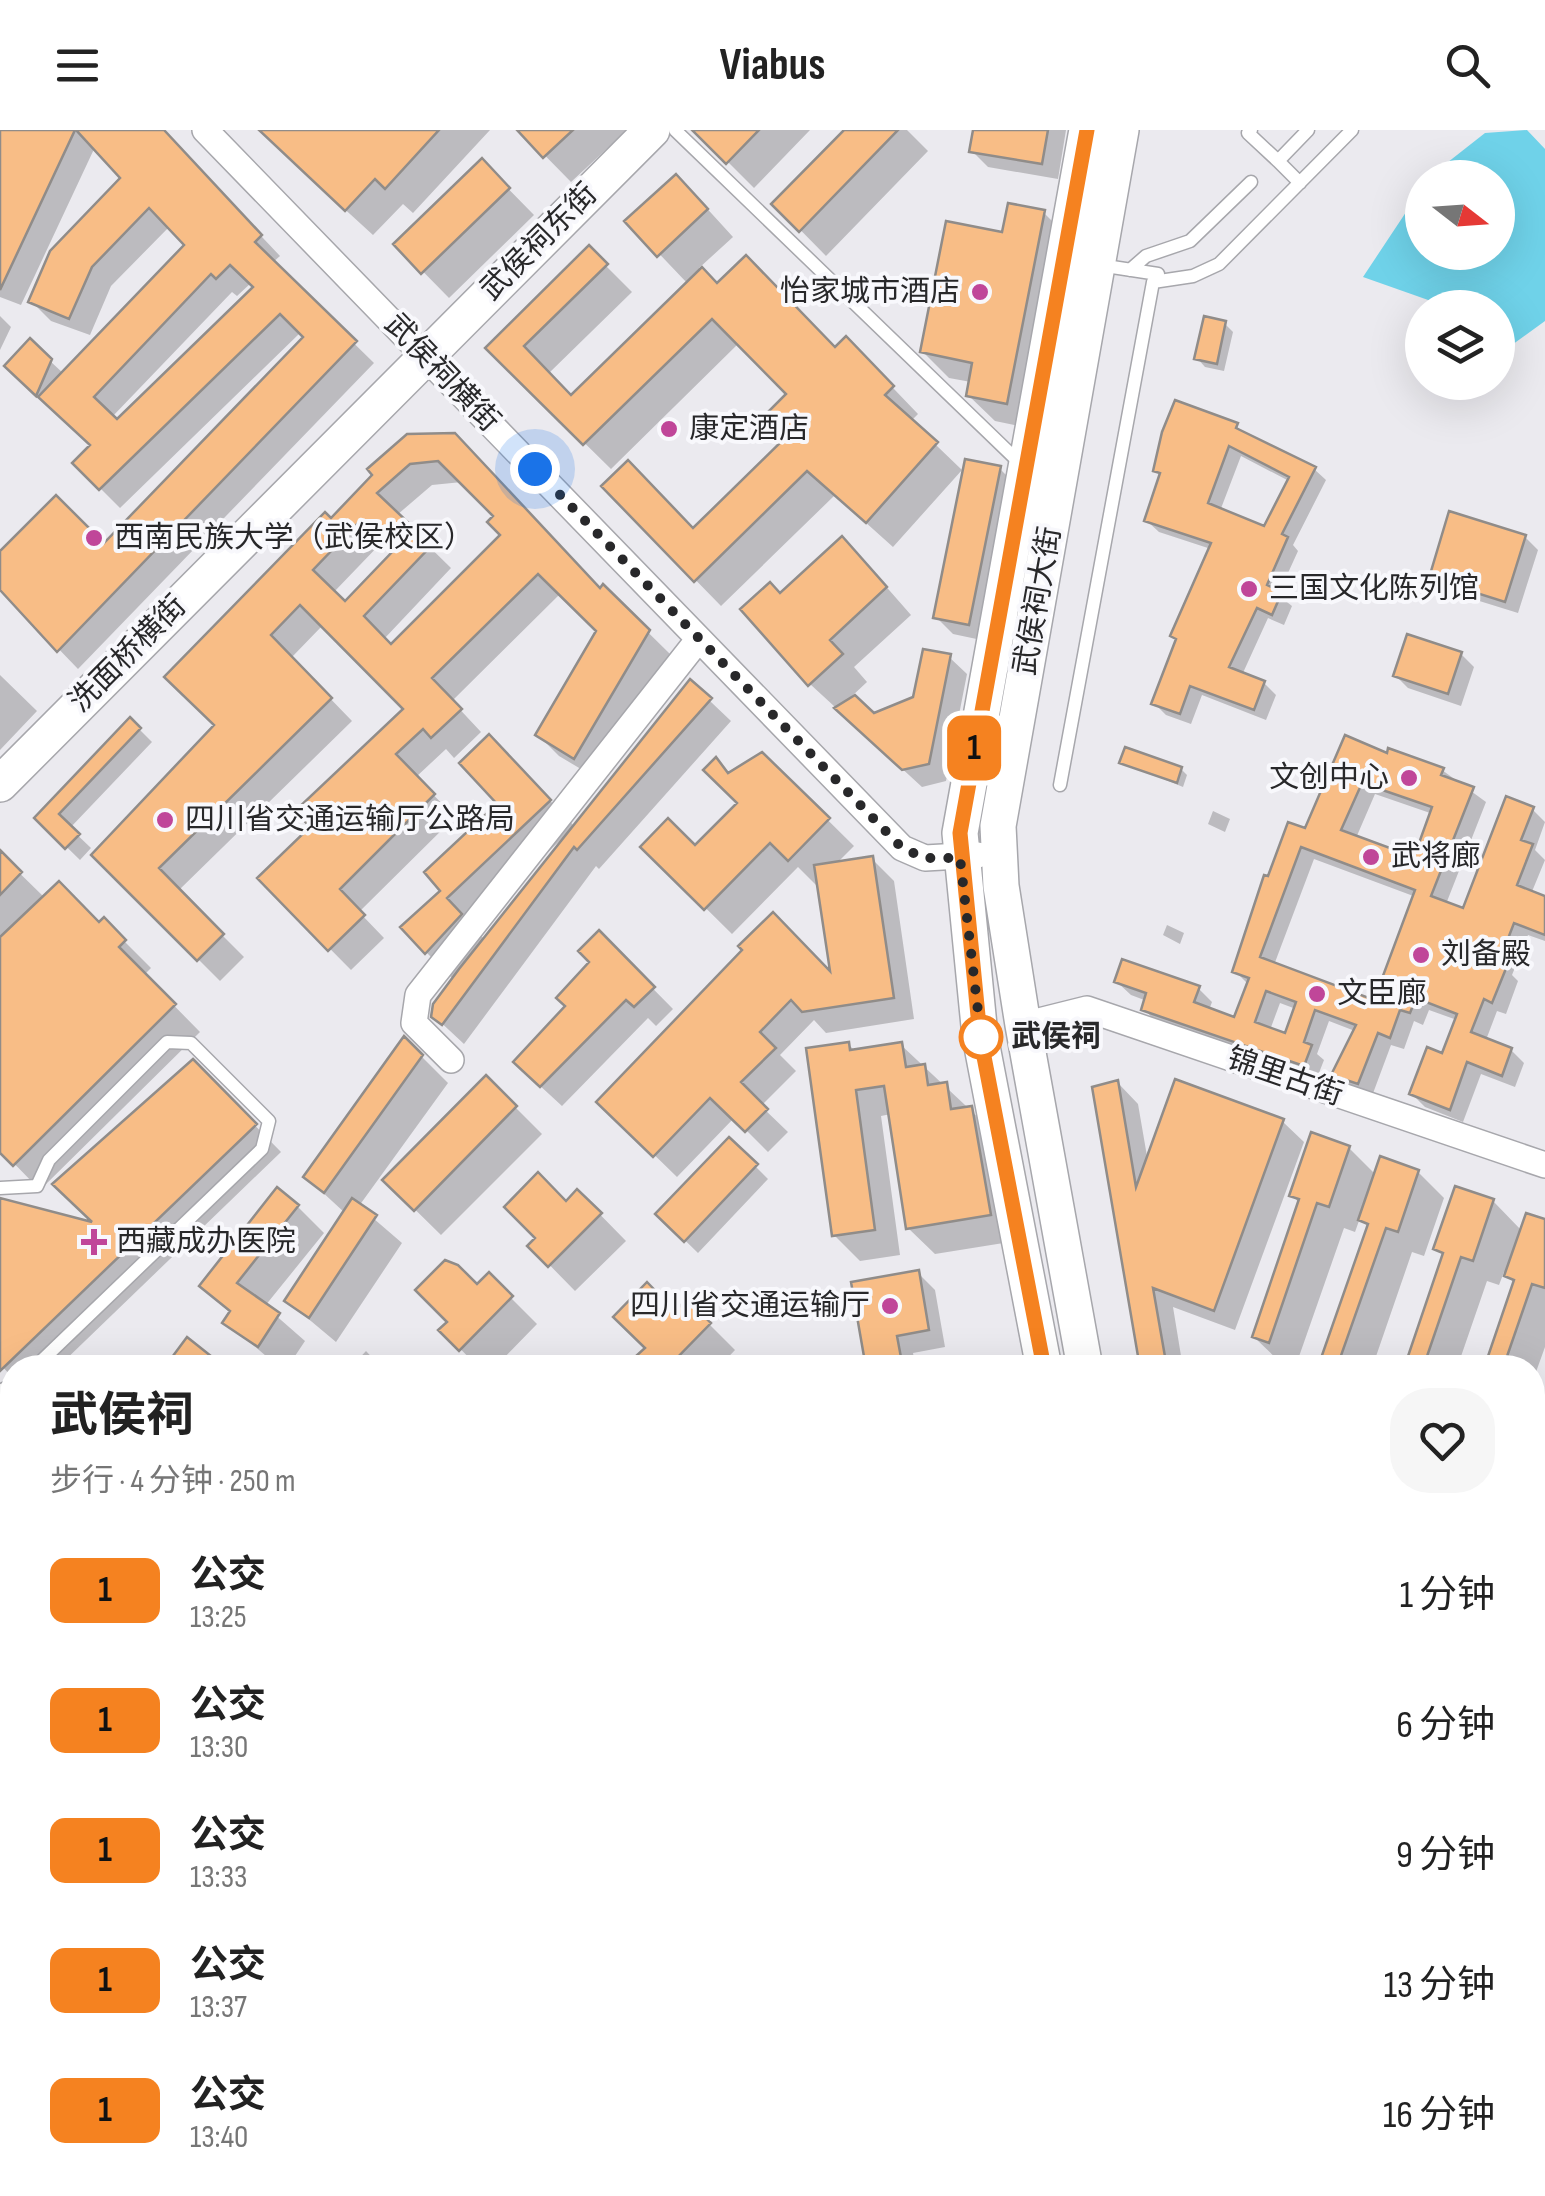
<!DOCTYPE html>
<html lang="zh">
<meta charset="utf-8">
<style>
body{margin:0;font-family:"Sofia Sans Condensed","Noto Sans SC",sans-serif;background:#f6f6f6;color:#222;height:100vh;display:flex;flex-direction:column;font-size:38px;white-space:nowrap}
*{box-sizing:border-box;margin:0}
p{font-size:32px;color:#767676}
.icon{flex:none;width:55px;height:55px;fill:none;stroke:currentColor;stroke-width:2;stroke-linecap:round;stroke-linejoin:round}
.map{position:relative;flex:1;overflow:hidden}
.details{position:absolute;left:0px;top:1225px;width:1545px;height:842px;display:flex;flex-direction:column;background:#fff;border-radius:40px 40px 0 0;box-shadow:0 10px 40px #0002}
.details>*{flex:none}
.badge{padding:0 20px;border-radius:15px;font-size:35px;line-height:65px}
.needle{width:65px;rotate:107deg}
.tools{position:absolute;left:1405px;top:30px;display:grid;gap:20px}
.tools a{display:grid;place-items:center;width:110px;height:110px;border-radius:50%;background:#fff;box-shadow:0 10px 40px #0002;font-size:50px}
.you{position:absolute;width:50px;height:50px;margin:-25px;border:8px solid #fff;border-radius:50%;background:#1a73e8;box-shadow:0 0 0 15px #1a73e833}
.map>.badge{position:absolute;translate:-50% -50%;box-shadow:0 0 0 5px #fff}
.round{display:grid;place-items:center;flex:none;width:105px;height:105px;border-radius:40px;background:#f6f6f6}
.head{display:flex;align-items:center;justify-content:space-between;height:170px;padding:0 50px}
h1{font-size:48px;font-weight:700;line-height:75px}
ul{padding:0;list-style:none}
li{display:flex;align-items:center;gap:30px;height:130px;padding:0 50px}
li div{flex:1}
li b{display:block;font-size:38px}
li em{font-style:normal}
li .badge{min-width:110px;font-weight:700;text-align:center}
header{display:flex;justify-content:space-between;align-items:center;height:130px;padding:0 50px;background:#fff;font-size:45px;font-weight:700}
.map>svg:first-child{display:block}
.green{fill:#98d1b7}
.water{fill:#6fd2e9}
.shadow{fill:#0003;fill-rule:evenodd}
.building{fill:#f8bd86;stroke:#908c89;stroke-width:2.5;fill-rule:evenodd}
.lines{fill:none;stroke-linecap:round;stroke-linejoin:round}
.lane-casing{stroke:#a7a7ac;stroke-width:15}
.street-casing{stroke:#a7a7ac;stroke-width:28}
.secondary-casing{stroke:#a7a7ac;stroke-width:38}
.lane{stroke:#fff;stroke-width:12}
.street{stroke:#fff;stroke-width:25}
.secondary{stroke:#fff;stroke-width:35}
.line-casing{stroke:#fff;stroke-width:22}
.line{stroke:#f58220;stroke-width:15}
.walk{stroke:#28282a;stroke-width:10;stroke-dasharray:0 18}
.poi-dot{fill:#c04699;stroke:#f8f8fc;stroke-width:4}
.stop-dot{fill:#fff;stroke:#f58220;stroke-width:5}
.labels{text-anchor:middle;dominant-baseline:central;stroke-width:8;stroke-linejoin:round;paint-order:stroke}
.street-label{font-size:30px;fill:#28282a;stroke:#f8f8fc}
.poi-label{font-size:30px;fill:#28282a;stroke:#f8f8fc;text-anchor:start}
.stop-label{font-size:30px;font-weight:bold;fill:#28282a;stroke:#f8f8fc;text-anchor:start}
</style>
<header><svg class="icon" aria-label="menu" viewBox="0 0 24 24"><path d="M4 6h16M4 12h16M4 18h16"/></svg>Viabus<svg class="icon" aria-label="search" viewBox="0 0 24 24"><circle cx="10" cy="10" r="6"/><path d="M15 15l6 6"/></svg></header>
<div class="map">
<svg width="1545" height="2066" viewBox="0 0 1545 2066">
<rect width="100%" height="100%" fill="#ebeaef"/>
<!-- green -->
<path class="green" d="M369,2055H516L505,2066H380Z"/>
<!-- water -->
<path class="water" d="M1527,0L1545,19V191L1498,225V178L1448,177L1363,147L1422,58V122H1498V48L1429,47L1485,3Z"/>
<!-- shadow -->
<path class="shadow" d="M0,0H161L280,126L272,133L374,233L78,539L0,458V425L104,416L306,207L301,202L120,378L75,333L93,316L20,249L50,231L64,244L187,115L170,96L111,156L90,205L51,191L31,171L124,48L95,17L21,175L0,167ZM251,153L256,158L117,292L112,287L232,162L237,166Z
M258,0H490L413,83L403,74L373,105Z
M520,0H627L571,52Z
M708,0H810L754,58L702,6Z
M847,0H907L928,21L826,126L775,74Z
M976,0H1066L1058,49L988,37L972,21Z
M482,32L534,85L449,168L396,114Z
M702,73L733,107L699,138L718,156L835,220L846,209L918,284L911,291L962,340L893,417L835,365L721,476L604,356L694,401L787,309L789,264L739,213L611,339L488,218L589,119L632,162L548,244L572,268L688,154L628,91Z
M1044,83L1070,109L1033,299L995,291L968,265L971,252L949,248L923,222L1004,105Z
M0,186L11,197L0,220Z
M1225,194L1233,202L1224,241L1205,237L1197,228Z
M1236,296L1245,305L1314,339L1326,350L1293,415L1298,421L1278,465L1292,476L1284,495L1268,488L1242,545L1264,553L1276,565L1266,590L1202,565L1191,594L1166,585L1154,573L1211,419L1159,402L1147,391L1162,346L1155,340ZM1241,326L1289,351L1265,399L1220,381Z
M408,307L601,460L603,458L670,524L596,648L559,626L538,605L599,501L561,463L452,571L481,602L454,628L446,619L416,647L455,687L359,782L384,808L351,840L261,749L314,697L407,579L323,495L291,528L352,591L178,761L244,827L220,851L94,725L217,596L331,392ZM462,352L497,386L504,405L391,517L384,509L451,438L397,385L432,355ZM383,411L395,422L345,475L333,463Z
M1000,339L1017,356L986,511L953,504L936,487Z
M1525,407L1538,420L1518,483L1444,460L1431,447Z
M868,436L911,485L854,537L867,552L852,566L873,586L915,568L949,527L967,544L946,651L922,657L810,554L781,466Z
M1461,524L1474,537L1461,576L1408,558L1395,545Z
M0,545L37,581L0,620Z
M691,553L731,591L599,739L596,736L464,914L434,886L455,851L426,822L444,761L501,674L515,634L576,698ZM568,703L486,811L471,795Z
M130,590L152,612L70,698L91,718L80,730L37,688Z
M762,625L854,716L836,734L872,729L894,751L914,889L826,903L814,890L780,925L796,941L761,976L788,1002L768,1022L734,988L677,1047L600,972L746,820L834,848L819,752L816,755L798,737L732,804L644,717L696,719L740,674L716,630L730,644Z
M1388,627L1442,640L1486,672L1446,774L1464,781L1532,679L1545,692L1535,720L1545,730L1531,764L1545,769V811L1528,805L1512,845L1518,851L1506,884L1497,881L1486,910L1511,920L1524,933L1515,957L1481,944L1463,992L1425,977L1412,964L1443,926L1457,890L1429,880L1423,895L1414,891L1404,919L1391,915L1372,966L1348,958L1334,945L1355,901L1329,891L1317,924L1324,930L1317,948L1157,893L1144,879L1147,871L1131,865L1117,852L1198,858L1212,872L1209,880L1235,890L1249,855L1235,841L1270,750L1306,701ZM1375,664L1433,684L1416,731L1356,708ZM1314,729L1416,767L1376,873L1274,835ZM1280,873L1296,879L1286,906L1270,900Z
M1122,632L1181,639L1187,645L1183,657Z
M1213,681L1230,689L1225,702L1208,694Z
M0,724L45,768L100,795L104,791L151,838L144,845L200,902L40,1060L0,1019Z
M1167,795L1184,803L1180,814L1163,805Z
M599,804L673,879L656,896L648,888L562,976L537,953L592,832Z
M405,910L448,953L359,1076L402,1113L336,1212L287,1171L345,1083L306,1047Z
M848,914L856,922L901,915L997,1005L1016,1111L935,1124L908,1098L891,984L881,986L900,1125L860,1131L834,1105Z
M193,932L281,1022L57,1238H12V1247L0,1234V1071L99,1097Z
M486,948L542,1004L441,1105L385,1050Z
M1118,953L1138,974L1148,1032L1283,992L1304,1012L1235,1200L1173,1177L1183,1238H1143Z
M729,1010L768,1049L698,1123L658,1084Z
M1349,1018L1376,1045L1418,1042L1444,1068L1424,1126L1412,1122L1372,1238H1330L1323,1231L1369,1098L1360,1088L1355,1102L1344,1098L1295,1238L1281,1233L1254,1207L1300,1074L1292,1065Z
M578,1062L626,1111L575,1161L531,1116Z
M1493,1071L1522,1101L1545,1092V1217L1532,1253V1238H1486L1515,1154L1504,1142L1499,1155L1487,1151L1457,1238H1406L1445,1127L1436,1118Z
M298,1077L324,1103L265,1176L305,1211L287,1238H280L226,1192L231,1184L203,1156Z
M918,1143L935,1160L945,1217L913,1223L916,1238H869Z
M489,1146L537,1194L494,1238H479L442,1200Z
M687,1172L735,1220L718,1238H651L675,1184Z
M366,1221L382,1238H350Z
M12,1335V1444L3,1454L0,1347Z
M1532,1362L1545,1374V1610L1532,1620Z
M12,1482V1609L0,1626V1498Z
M12,1642V1734L0,1725V1660Z
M0,1764L12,1777V1838L0,1825Z
M9,1920L12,2055H82L94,2066H0V1930Z
M1535,1985L1545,1995V2066H1425L1440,2055H1532Z
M169,2055H290L301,2066H180Z
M552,2055H645L634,2066H540Z
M691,2055H795L785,2066H681Z
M825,2055L837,2066H816Z
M896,2055H963L974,2066H925L920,2061L912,2066Z
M1010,2055H1156L1153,2066H995Z
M1287,2055H1354L1356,2066H1289Z"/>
<!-- building -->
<path class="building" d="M0,0H75L0,160Z
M76,0H164L262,105L255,112L357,211L57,522L0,460V421L56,365L104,413L303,207L280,184L99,360L72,333L90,315L38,267L184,115L149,78L92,137L69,189L28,172L50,121L120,48ZM230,135L253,157L117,289L94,267L211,144L216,149Z
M259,0H439L385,59L375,49L345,81Z
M517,0H573L543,28Z
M692,0H759L726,34Z
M844,0H898L799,102L771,74Z
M973,0H1048L1042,34L969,22Z
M482,28L510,58L421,144L393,114Z
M676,44L708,79L657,127L624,91Z
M1008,73L1045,80L1007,274L966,266L972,233L920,222L946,91L1002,102Z
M589,115L608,134L524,216L571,265L702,137L717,153L746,125L835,217L846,206L894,256L885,265L938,312L866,393L807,341L694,452L601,356L628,330L693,398L784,309L763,287L786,264L712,189L583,315L485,218Z
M1204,186L1226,191L1217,234L1194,229Z
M30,208L52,229L36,266L4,236Z
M1175,270L1238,293L1236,298L1316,337L1282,404L1288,407L1267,455L1282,462L1272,485L1257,478L1229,537L1265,551L1254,580L1190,556L1180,584L1151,574L1176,509L1170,506L1211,413L1144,391L1160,343L1153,341L1162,302ZM1229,316L1289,347L1264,396L1208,373Z
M455,303L600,458L603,454L650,500L574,629L535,605L596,501L538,444L432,548L462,579L431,608L423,599L396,624L435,664L340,759L365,785L328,821L257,748L310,697L295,681L403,579L300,475L271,505L332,568L159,738L224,804L197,831L91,725L214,595L164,547L325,382L331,388L372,345L367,339L407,304ZM438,331L493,386L487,392L500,405L391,514L364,486L432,415L377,363L410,334ZM360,391L392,422L345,471L313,440Z
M965,329L1001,336L969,495L933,488Z
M1449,381L1526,405L1505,472L1429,448Z
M842,406L887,457L830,510L843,524L808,556L740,479L770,452L780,463Z
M1407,504L1462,522L1448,564L1393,546Z
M923,519L951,524L929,634L902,640L834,578L855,565L874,583L913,567Z
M690,549L712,568L577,720L574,717L442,895L431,887L433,874L459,839Z
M130,587L141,598L59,684L80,704L65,719L34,688Z
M489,604L551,670L447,768L462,784L425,824L400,797L440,761L424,742L497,674L459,633Z
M1345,605L1387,623L1388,618L1444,638L1441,645L1474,657L1431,766L1463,778L1506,666L1534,677L1521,710L1533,714L1517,755L1545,766V805L1514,793L1499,832L1507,836L1492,873L1484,869L1471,902L1512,918L1502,946L1467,932L1450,980L1409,964L1427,917L1442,923L1457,884L1416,868L1410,883L1400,880L1390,908L1378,903L1358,954L1331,945L1356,895L1315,880L1304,912L1312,915L1304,936L1141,880L1146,863L1114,852L1122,829L1200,856L1194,872L1234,887L1249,848L1232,842L1264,745L1268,746L1288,692L1305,698ZM1362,653L1432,677L1414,727L1341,700ZM1301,717L1415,760L1374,870L1260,827ZM1266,861L1296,872L1285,903L1255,892Z
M1125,617L1182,637L1177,653L1119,633Z
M762,622L830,688L788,731L770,713L704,780L640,717L668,688L695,715L737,673L703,640L716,627L728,643Z
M0,720L22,742L0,765Z
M873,726L894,868L802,882L791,870L760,902L776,918L741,952L768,979L745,1002L710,968L653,1027L596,972L742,820L738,816L773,782L830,841L814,735Z
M59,751L99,792L104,787L126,810L119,817L176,874L13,1036L0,1023V807Z
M599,800L655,857L634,877L626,870L540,957L513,932L565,876L556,868L589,832L578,821Z
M404,906L423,925L324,1063L303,1047Z
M849,912L850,920L902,912L906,937L925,934L928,955L947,952L951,979L972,976L991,1085L906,1099L884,956L856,960L875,1100L832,1106L806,918Z
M193,929L257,994L0,1241V1068L92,1092L52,1054Z
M486,945L517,976L414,1081L382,1050Z
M1175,949L1284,989L1214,1181L1153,1158L1167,1238H1140L1092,957L1118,950L1136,1057Z
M1311,1002L1350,1016L1329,1077L1317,1073L1269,1213L1252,1207L1299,1069L1289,1066Z
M729,1007L758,1034L684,1112L655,1084Z
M1380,1026L1419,1040L1398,1102L1386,1098L1337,1237L1320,1231L1368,1094L1358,1090Z
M538,1042L566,1071L577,1059L602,1083L548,1137L527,1116L535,1108L504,1077Z
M1455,1056L1494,1069L1473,1131L1461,1127L1423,1238H1404L1443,1123L1433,1119Z
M277,1057L299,1075L237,1153L280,1183L258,1217L222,1193L230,1181L199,1156Z
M352,1068L377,1085L309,1188L284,1171Z
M1526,1083L1545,1089V1158L1532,1154L1503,1238H1484L1514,1150L1504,1146Z
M445,1130L458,1135L477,1154L489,1142L513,1166L459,1221L438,1200L447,1192L415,1160Z
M919,1140L929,1200L897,1206L903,1238H866L851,1152Z
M647,1152L675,1181L687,1169L711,1193L667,1238H648L636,1226L645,1218L613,1187Z
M187,1207L226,1238H164Z"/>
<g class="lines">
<!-- lane casing -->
<g class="lane-casing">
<path id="lane" d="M675,0L1021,334
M1251,0L1248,3L1278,31
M1300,53L1278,31L1308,0
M1099,135L1158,144L1153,152L1193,146L1219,134L1352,0
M1130,140L1146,126L1190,111L1251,52
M1060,655L1153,152
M0,1058L37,1056L49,1030L167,912L191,913L269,991L262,1019L34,1238
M0,1261L12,1255
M1532,1626L1545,1616
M1532,1962L1545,1954"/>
</g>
<!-- street casing -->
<g class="street-casing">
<path id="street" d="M205,0L902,718L925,728L978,725
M1023,895L1087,879L1545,1035
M451,930L414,893L418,865L698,510
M1532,1410L1545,1401
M0,1601L6,1593
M877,2055L899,2066"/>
</g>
<!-- secondary casing -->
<g class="secondary-casing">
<path id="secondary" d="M0,654L652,0
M1044,1238L980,906L960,703L1087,0
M1085,1238L1023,895L1001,756L998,696L1121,0
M1202,2055L1204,2066
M1229,2066L1245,2055"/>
</g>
<!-- lane -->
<use href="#lane" class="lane"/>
<!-- street -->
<use href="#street" class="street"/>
<!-- secondary -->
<use href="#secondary" class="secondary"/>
</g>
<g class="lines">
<!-- line casing -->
<g class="line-casing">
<path id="line" d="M1044,1238L980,906L960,703L1087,0"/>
</g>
<!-- line -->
<use href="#line" class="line"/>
<!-- walk -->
<path class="walk" d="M535,339L902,718L925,728H960L981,907"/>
</g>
<!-- markers -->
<g class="poi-dot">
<circle cx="980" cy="162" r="10"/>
<circle cx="669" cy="299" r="10"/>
<circle cx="94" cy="408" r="10"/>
<circle cx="1249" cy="459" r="10"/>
<circle cx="1409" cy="648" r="10"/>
<circle cx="165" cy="690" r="10"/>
<circle cx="1371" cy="727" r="10"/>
<circle cx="1421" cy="825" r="10"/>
<circle cx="1317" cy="864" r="10"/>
<path d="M89 1097h10v10h10v10h-10v10h-10v-10h-10v-10h10z"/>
<circle cx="890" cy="1176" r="10"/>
</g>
<circle class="stop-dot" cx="981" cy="907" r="20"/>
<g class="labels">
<!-- street labels -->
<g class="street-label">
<text transform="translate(539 112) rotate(-45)">武侯祠东街</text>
<text transform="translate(442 243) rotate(46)">武侯祠横街</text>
<text transform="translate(1038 471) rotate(-80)">武侯祠大街</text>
<text transform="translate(128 524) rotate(-45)">洗面桥横街</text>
<text transform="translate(1285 947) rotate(19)">锦里古街</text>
</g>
<!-- poi labels -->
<g class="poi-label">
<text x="960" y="162" text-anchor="end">怡家城市酒店</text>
<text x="689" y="299">康定酒店</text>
<text x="114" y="408">西南民族大学（武侯校区）</text>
<text x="1269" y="459">三国文化陈列馆</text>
<text x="1389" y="648" text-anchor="end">文创中心</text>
<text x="185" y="690">四川省交通运输厅公路局</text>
<text x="1391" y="727">武将廊</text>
<text x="1441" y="825">刘备殿</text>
<text x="1337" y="864">文臣廊</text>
<text x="116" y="1112">西藏成办医院</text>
<text x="870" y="1176" text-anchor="end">四川省交通运输厅</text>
</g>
<!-- stop labels -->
<g class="stop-label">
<text x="1011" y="907">武侯祠</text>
</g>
</g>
</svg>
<div class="tools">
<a><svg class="needle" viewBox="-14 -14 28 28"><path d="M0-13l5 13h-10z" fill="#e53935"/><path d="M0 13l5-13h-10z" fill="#767676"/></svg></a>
<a><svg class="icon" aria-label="layers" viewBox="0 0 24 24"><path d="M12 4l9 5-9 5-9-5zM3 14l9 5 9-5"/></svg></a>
</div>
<div class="you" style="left:535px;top:339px"></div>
<b class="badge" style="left:974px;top:618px;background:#f58220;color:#111">1</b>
<section class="details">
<div class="head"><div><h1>武侯祠</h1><p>步行 · 4 分钟 · 250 m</p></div><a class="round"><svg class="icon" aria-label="heart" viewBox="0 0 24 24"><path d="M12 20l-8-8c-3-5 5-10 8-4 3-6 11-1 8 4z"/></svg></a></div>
<ul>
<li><span class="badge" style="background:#f58220;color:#111">1</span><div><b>公交</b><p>13:25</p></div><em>1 分钟</em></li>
<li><span class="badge" style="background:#f58220;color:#111">1</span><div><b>公交</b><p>13:30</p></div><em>6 分钟</em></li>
<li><span class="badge" style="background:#f58220;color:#111">1</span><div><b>公交</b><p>13:33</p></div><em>9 分钟</em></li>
<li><span class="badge" style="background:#f58220;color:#111">1</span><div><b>公交</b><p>13:37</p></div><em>13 分钟</em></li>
<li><span class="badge" style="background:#f58220;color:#111">1</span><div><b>公交</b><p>13:40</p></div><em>16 分钟</em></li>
</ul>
</section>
</div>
